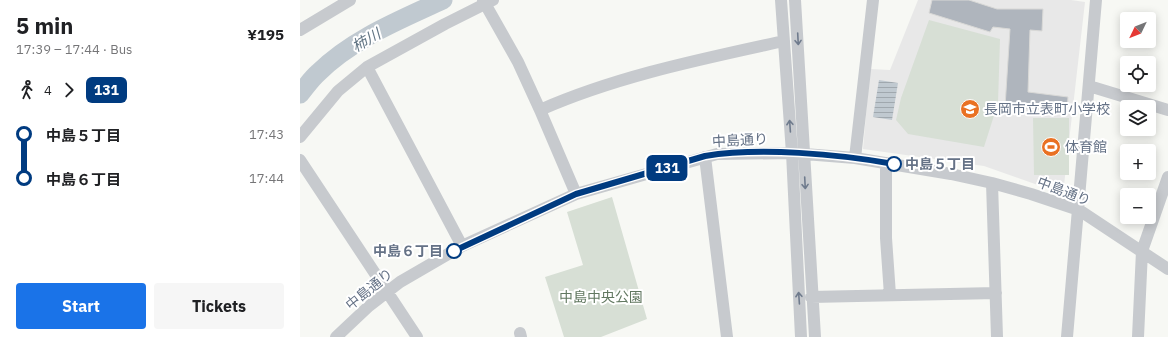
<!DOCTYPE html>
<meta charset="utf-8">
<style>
body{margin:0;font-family:"IBM Plex Sans","Noto Sans JP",sans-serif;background:#f6f6f6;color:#202124;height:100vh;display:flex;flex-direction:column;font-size:15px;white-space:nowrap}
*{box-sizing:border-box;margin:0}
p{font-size:13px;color:#757577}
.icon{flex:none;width:22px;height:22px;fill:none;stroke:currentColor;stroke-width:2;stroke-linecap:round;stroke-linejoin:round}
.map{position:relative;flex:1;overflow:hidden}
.panel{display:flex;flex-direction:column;background:#fff;width:300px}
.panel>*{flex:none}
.badge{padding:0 8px;border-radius:6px;font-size:14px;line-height:26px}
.needle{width:26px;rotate:227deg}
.buttons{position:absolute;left:820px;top:12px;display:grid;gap:8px}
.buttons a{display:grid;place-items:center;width:36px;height:36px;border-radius:4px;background:#fff;box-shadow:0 2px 10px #0003;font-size:20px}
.map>.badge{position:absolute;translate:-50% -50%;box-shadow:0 0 0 2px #fff}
.legs{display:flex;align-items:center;gap:6px;height:44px;padding:0 16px;font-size:13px}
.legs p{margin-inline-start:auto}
.overview{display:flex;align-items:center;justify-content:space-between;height:68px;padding:0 16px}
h1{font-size:22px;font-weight:800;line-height:30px}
.action{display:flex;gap:8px;margin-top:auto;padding:8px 16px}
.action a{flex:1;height:46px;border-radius:4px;background:#1a73e8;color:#fff;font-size:16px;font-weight:800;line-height:46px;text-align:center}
.action a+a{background:#f6f6f6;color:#202124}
ul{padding:0 16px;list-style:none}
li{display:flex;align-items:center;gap:14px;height:44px;font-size:15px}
li i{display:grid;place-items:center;width:6px;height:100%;margin:0 5px;background:currentColor}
li i::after{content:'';width:10px;height:10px;margin:-5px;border:3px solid;border-radius:50%;background:#fff}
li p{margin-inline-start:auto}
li:first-child i{background:linear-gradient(#0000 50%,currentColor 0)}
li:last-child i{background:linear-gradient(currentColor 50%,#0000 0)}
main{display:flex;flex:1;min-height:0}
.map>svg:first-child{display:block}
.built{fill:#e8e8e8}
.green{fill:#d7dfd5}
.water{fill:url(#water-rules)}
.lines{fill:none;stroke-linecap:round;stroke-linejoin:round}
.river{stroke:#c0c9d0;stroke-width:19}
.building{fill:#afb5bd;stroke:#d9d9d7}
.minor{stroke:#c7cace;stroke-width:12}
.oneway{stroke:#6f7b8d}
.line-1-casing{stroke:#fff;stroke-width:9}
.line-1{stroke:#003b80;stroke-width:6}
.stop-1-dot{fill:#fff;stroke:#003b80;stroke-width:2}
.labels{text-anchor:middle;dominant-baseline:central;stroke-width:4;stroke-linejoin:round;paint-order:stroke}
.poi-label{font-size:14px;fill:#657286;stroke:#fff;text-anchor:start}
.street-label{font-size:14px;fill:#657286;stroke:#fff}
.stop-label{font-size:14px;font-weight:bold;fill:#657286;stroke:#fff;text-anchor:start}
.park-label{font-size:14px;fill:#627861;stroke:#fff}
.water-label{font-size:15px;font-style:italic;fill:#617483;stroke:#fff}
</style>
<main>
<section class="panel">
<div class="overview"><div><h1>5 min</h1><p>17:39 – 17:44 · Bus</p></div><b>¥195</b></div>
<div class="legs"><svg class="icon" aria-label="walk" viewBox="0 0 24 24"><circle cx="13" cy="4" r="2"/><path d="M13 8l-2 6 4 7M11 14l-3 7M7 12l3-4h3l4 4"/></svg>4<svg class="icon" aria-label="forward" viewBox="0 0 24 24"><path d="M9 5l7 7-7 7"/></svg><b class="badge" style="background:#003b80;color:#fff">131</b></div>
<ul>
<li><i style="color:#003b80"></i><b>中島５丁目</b><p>17:43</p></li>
<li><i style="color:#003b80"></i><b>中島６丁目</b><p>17:44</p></li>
</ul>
<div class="action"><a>Start</a><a>Tickets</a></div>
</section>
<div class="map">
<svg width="868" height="337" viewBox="0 0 868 337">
<defs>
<pattern id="water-rules" width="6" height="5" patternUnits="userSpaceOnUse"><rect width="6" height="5" fill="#c0c9d0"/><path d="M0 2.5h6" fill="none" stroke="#a0a8ae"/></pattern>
</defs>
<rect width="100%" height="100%" fill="#f7f8f4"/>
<!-- built -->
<path class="built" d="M618,0H771L785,2L763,194L684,166L563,149L570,69L590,70Z"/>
<!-- green -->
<path class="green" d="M629,20L700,39L698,103L684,147L608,134L596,120L601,98Z
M733,118H769V175H734Z
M312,197L347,319L301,337H264L245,277L283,265L267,212Z"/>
<!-- water -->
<path class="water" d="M579,80L598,83L592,120L573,117Z"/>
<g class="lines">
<!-- river -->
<path class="river" d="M0,94C6,87 11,79 18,73C52,39 100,20 143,0"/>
</g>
<!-- building -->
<path class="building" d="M632,0H669L697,9H743L742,31L730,30L728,92L768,97L767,112L705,107L710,29L693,27L690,32L629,13Z"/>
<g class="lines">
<!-- minor -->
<path class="minor" d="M183,0L218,62L240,110L276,194
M481,0L492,153L501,337
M495,0L515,337
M0,30L50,0
M67,67L162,246
M789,86L868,110
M240,110C317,76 402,59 484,41
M0,137L38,91L67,67L145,24L193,0
M405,157L427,337
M555,158L573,0
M0,160L117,337
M586,163V238L590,295
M692,183L697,337
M511,297L696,293
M220,333L221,337
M36,337L69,306L100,282L162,246L276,194L417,154L492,153L555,158L651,174L692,183L731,194L779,210L868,269
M767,337L796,0
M838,337L842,251L868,177"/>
</g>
<!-- one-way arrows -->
<defs><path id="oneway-shaft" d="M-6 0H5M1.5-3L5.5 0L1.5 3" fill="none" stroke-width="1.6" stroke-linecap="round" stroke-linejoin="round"/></defs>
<g class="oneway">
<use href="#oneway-shaft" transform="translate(498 39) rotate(87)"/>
<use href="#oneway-shaft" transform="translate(490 126) rotate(-94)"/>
<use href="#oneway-shaft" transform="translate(505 183) rotate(87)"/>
<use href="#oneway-shaft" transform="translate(499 298) rotate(-94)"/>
</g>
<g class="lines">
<!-- line-1 casing -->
<g class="line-1-casing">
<path id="line-1" d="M154,251L276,194L405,156C460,147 538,154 594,164"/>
</g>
<!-- line-1 -->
<use href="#line-1" class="line-1"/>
</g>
<!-- icons -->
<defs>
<g id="school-disc" transform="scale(1)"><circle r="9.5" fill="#e97123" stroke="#fff"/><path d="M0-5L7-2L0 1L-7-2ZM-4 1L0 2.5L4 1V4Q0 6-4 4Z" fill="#fff"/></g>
<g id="stadium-disc" transform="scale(1)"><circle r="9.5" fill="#e97123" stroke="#fff"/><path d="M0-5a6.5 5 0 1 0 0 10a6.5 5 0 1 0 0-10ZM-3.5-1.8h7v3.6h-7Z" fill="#fff"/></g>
</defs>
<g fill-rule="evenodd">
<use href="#school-disc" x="670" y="109"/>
<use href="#stadium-disc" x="751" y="147"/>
</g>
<!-- markers -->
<g class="stop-1-dot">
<circle cx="594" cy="164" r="7"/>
<circle cx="154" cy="251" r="7"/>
</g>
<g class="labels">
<!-- poi labels -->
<g class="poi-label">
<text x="684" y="109">長岡市立表町小学校</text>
<text x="765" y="147">体育館</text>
</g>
<!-- street labels -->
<g class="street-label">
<text transform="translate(440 140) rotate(-3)">中島通り</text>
<text transform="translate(764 191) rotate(21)">中島通り</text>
<text transform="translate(69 289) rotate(-39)">中島通り</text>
</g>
<!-- stop labels -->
<g class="stop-label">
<text x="605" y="164">中島５丁目</text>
<text x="143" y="251" text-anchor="end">中島６丁目</text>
</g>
<!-- park labels -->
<g class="park-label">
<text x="301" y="297">中島中央公園</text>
</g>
<!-- water labels -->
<g class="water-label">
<text transform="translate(66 40) rotate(-30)">柿川</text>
</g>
</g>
</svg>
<div class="buttons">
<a><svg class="needle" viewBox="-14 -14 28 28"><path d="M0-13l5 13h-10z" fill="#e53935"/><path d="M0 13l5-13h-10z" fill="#757577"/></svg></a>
<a><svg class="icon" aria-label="locate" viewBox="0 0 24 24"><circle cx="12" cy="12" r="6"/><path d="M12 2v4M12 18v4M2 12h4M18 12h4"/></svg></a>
<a><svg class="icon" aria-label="layers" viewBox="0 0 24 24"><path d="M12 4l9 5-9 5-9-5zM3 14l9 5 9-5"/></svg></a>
<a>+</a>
<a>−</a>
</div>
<b class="badge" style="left:367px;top:168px;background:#003b80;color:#fff">131</b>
</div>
</main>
